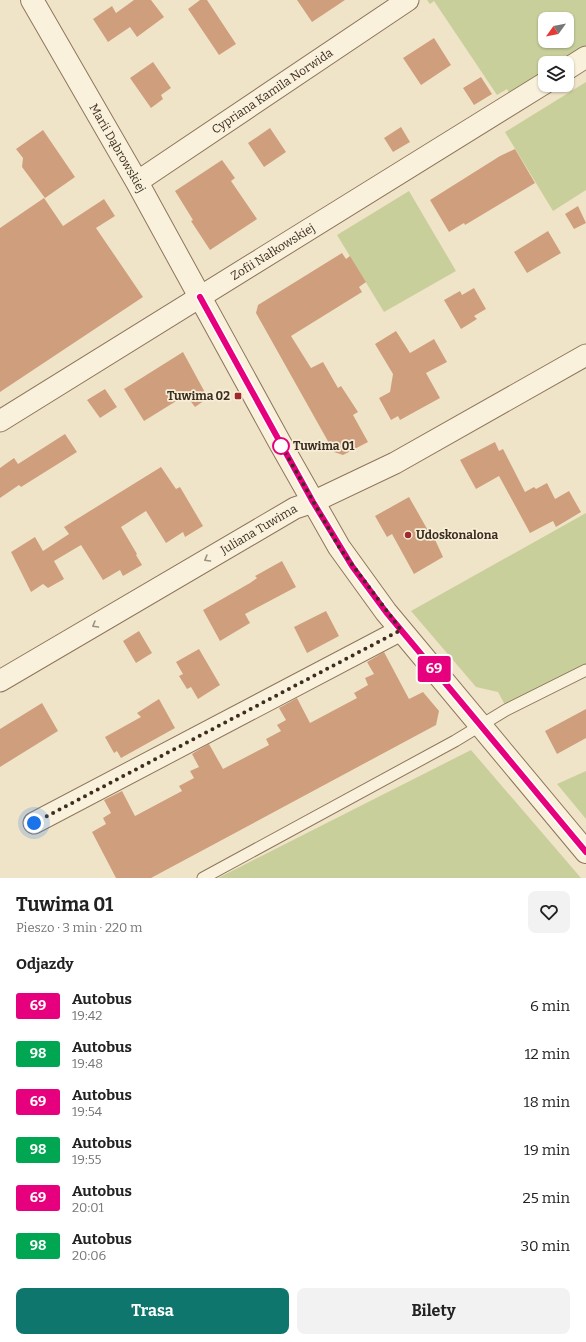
<!DOCTYPE html>
<html lang="pl">
<meta charset="utf-8">
<style>
body{margin:0;font-family:Bitter,serif;background:#f2f2f2;color:#222;height:100vh;display:flex;flex-direction:column;font-size:15px;white-space:nowrap}
*{box-sizing:border-box;margin:0}
p{font-size:13px;color:#767676}
.icon{flex:none;width:22px;height:22px;fill:none;stroke:currentColor;stroke-width:2;stroke-linecap:round;stroke-linejoin:round}
.map{position:relative;height:878px;overflow:hidden}
.side{display:flex;flex-direction:column;background:#fff;flex:1}
.side>*{flex:none}
.badge{padding:0 8px;border-radius:3px;font-size:14px;line-height:26px}
.needle{width:26px;rotate:237deg}
.tools{position:absolute;left:538px;top:12px;display:grid;gap:8px}
.tools a{display:grid;place-items:center;width:36px;height:36px;border-radius:8px;background:#fff;box-shadow:0 1px 3px #0004;font-size:20px}
.you{position:absolute;width:20px;height:20px;margin:-10px;border:3px solid #fff;border-radius:50%;background:#1a73e8;box-shadow:0 0 0 6px #1a73e833}
.map>.badge{position:absolute;translate:-50% -50%;box-shadow:0 0 0 2px #fff}
h2{padding:0 16px;font-size:15px;line-height:36px}
.round{display:grid;place-items:center;flex:none;width:42px;height:42px;border-radius:8px;background:#f2f2f2}
.overview{display:flex;align-items:center;justify-content:space-between;height:68px;padding:0 16px}
h1{font-size:19px;font-weight:700;line-height:30px}
.button{display:flex;gap:8px;margin-top:auto;padding:8px 16px}
.button a{flex:1;height:46px;border-radius:8px;background:#0f766e;color:#fff;font-size:16px;font-weight:700;line-height:46px;text-align:center}
.button a+a{background:#f2f2f2;color:#222}
ul{padding:0;list-style:none}
li{display:flex;align-items:center;gap:12px;height:48px;padding:0 16px}
li div{flex:1}
li b{display:block;font-size:15px}
li em{font-style:normal}
li .badge{min-width:44px;font-weight:700;text-align:center}
.map>svg:first-child{display:block}
.green{fill:#c9cf9b;fill-rule:evenodd}
.building{fill:#cf9f7d}
.lines{fill:none;stroke-linecap:round;stroke-linejoin:round}
.service-casing{stroke:#8d765c;stroke-width:13}
.minor-casing{stroke:#8d765c;stroke-width:23}
.tertiary-casing{stroke:#8d765c;stroke-width:24}
.service{stroke:#faf1dc;stroke-width:11}
.minor{stroke:#faf1dc;stroke-width:21}
.tertiary{stroke:#faf1dc;stroke-width:22}
.oneway{stroke:#9c907e}
.line-casing{stroke:#fff;stroke-width:9}
.line{stroke:#e6007e;stroke-width:6}
.walk{stroke:#3d2e20;stroke-width:4;stroke-dasharray:0 7.2}
.poi-dot{fill:#9e2a2b;stroke:#f7eed8;stroke-width:1.5}
.stop-dot{fill:#fff;stroke:#e6007e;stroke-width:2}
.labels{text-anchor:middle;dominant-baseline:central;stroke-width:3.5;stroke-linejoin:round;paint-order:stroke}
.street-label{font-size:12px;fill:#3d2e20;stroke:#f7eed8}
.poi-label{font-size:12px;font-weight:bold;fill:#3d2e20;stroke:#f7eed8;text-anchor:end}
.stop-label{font-size:12px;font-weight:bold;fill:#3d2e20;stroke:#f7eed8;text-anchor:start}
</style>
<div class="map">
<svg width="586" height="878" viewBox="0 0 586 878">
<rect width="100%" height="100%" fill="#f0e4c8"/>
<!-- green -->
<path class="green" d="M427,0H586V49L563,63H545V74L513,94L509,93L507,89L497,95L434,1L430,4ZM545,19H567V41H545Z
M586,82V190L553,211L505,132Z
M409,191L456,271L384,312L337,235Z
M586,513V664L505,705L498,692L476,687L411,611Z
M471,750L581,878H218Z
M586,771V819L557,784Z"/>
<!-- building -->
<path class="building" d="M134,0H151L164,17L137,37L130,27L108,42L93,19L112,6L116,13Z
M200,0H207L236,44L219,55L188,9Z
M297,0H345L312,22Z
M434,38L451,65L421,85L403,58Z
M153,62L171,88L161,95L163,99L151,108L130,78Z
M481,77L492,94L474,105L463,88Z
M401,127L410,142L393,152L384,138Z
M270,128L286,152L264,167L248,143Z
M43,130L75,177L45,198L22,167L23,158L16,149Z
M515,149L535,183L465,225L464,223L449,232L430,200L500,156Z
M222,160L235,178L231,181L257,219L210,250L191,221L193,220L175,191Z
M44,198L63,226L104,199L115,216L96,228L143,297L0,392V228Z
M578,206L586,223L574,229L565,214Z
M548,231L561,253L527,273L514,252Z
M342,253L346,259L350,256L366,282L359,287L362,292L291,336L311,368L323,362L338,388L341,386L358,412L353,415L368,442L343,455L334,452L256,313L258,305Z
M474,288L486,309L474,316L477,319L461,329L444,300L460,291L462,295Z
M396,331L410,353L434,339L447,362L426,373L440,398L400,420L398,416L391,420L379,398L390,392L393,374L375,344Z
M183,352L208,398L195,407L186,395L144,421L124,389Z
M105,389L117,407L100,418L87,400Z
M65,434L77,452L21,487L19,485L0,498V468L14,458L18,464Z
M495,442L499,451L503,449L525,492L534,487L536,489L547,483L555,499L569,491L581,512L556,527L553,521L530,533L499,476L476,489L460,460Z
M161,467L176,489L180,487L203,526L185,537L183,532L166,543L146,511L121,527L137,554L136,555L142,565L123,576L120,570L103,580L81,545L54,561L64,579L48,588L43,584L31,592L11,552L35,537L43,551L69,534L64,527Z
M409,497L430,534L432,533L443,557L414,574L392,534L387,537L375,516Z
M282,561L296,587L245,614L250,623L220,641L203,610L250,583L257,578L255,576Z
M326,611L339,636L307,653L294,627Z
M139,631L152,653L136,663L123,641Z
M199,649L220,685L198,699L191,687L187,689L179,676L183,674L176,662Z
M384,652L409,699L423,692L439,711L436,725L151,878H116L92,832L106,824L103,818L111,813L104,800L122,791L135,816L182,791L179,786L194,778L190,771L199,767L192,754L195,752L209,744L223,769L269,745L266,739L281,731L277,725L286,720L279,708L297,698L310,723L357,698L354,693L368,685L365,678L374,674L367,662Z
M159,699L175,728L121,758L117,751L114,753L105,737L141,717L137,713Z
M42,703L58,731L0,767V729Z
M586,709V738L557,754L545,731Z"/>
<g class="lines">
<!-- service casing -->
<g class="service-casing">
<path id="service" d="M203,878L455,741L506,710L586,670"/>
</g>
<!-- minor casing -->
<g class="minor-casing">
<g id="minor">
<path d="M567,69L586,57"/>
<path id="s1" d="M137,182L408,0"/>
<path id="s2" d="M0,421L545,83"/>
<path id="s3" d="M0,681L295,508L313,502L395,463L586,355"/>
<path d="M34,823L401,630"/>
</g>
</g>
<!-- tertiary casing -->
<g class="tertiary-casing">
<g id="tertiary">
<path id="s4" d="M32,0L137,182L280,443L339,547L386,612L586,852"/>
</g>
</g>
<!-- service -->
<use href="#service" class="service"/>
<!-- minor -->
<use href="#minor" class="minor"/>
<!-- tertiary -->
<use href="#tertiary" class="tertiary"/>
</g>
<!-- one-way arrows -->
<defs><path id="oneway-chevron" d="M-2-3.5L2.5 0L-2 3.5" fill="none" stroke-width="1.6" stroke-linecap="round" stroke-linejoin="round"/></defs>
<g class="oneway">
<use href="#oneway-chevron" transform="translate(207 559) rotate(150)"/>
<use href="#oneway-chevron" transform="translate(95 625) rotate(150)"/>
</g>
<g class="lines">
<!-- line casing -->
<g class="line-casing">
<path id="line" d="M200,297L313,502L352,566L386,612L586,852"/>
</g>
<!-- line -->
<use href="#line" class="line"/>
<!-- walk -->
<path class="walk" d="M34,823L401,630L339,547L280,443L281,446"/>
</g>
<!-- markers -->
<g class="poi-dot">
<rect x="234" y="392" width="8" height="8" rx="2"/>
<circle cx="408" cy="535" r="4"/>
</g>
<circle class="stop-dot" cx="281" cy="446" r="8"/>
<g class="labels">
<!-- street labels -->
<g class="street-label">
<text stroke="none"><textPath href="#s1" startOffset="163">Cypriana Kamila Norwida</textPath></text>
<text stroke="none"><textPath href="#s4" startOffset="171">Marii Dąbrowskiej</textPath></text>
<text stroke="none"><textPath href="#s2" startOffset="321">Zofii Nałkowskiej</textPath></text>
<text stroke="none"><textPath href="#s3" startOffset="300">Juliana Tuwima</textPath></text>
</g>
<!-- poi labels -->
<g class="poi-label">
<text x="230" y="396">Tuwima 02</text>
<text x="416" y="535" text-anchor="start">Udoskonalona</text>
</g>
<!-- stop labels -->
<g class="stop-label">
<text x="293" y="446">Tuwima 01</text>
</g>
</g>
</svg>
<div class="tools">
<a><svg class="needle" viewBox="-14 -14 28 28"><path d="M0-13l5 13h-10z" fill="#e53935"/><path d="M0 13l5-13h-10z" fill="#767676"/></svg></a>
<a><svg class="icon" aria-label="layers" viewBox="0 0 24 24"><path d="M12 4l9 5-9 5-9-5zM3 14l9 5 9-5"/></svg></a>
</div>
<div class="you" style="left:34px;top:823px"></div>
<b class="badge" style="left:434px;top:669px;background:#e6007e;color:#fff">69</b>
</div>
<section class="side">
<div class="overview"><div><h1>Tuwima 01</h1><p>Pieszo · 3 min · 220 m</p></div><a class="round"><svg class="icon" aria-label="heart" viewBox="0 0 24 24"><path d="M12 20l-8-8c-3-5 5-10 8-4 3-6 11-1 8 4z"/></svg></a></div>
<h2>Odjazdy</h2>
<ul>
<li><span class="badge" style="background:#e6007e;color:#fff">69</span><div><b>Autobus</b><p>19:42</p></div><em>6 min</em></li>
<li><span class="badge" style="background:#00a651;color:#fff">98</span><div><b>Autobus</b><p>19:48</p></div><em>12 min</em></li>
<li><span class="badge" style="background:#e6007e;color:#fff">69</span><div><b>Autobus</b><p>19:54</p></div><em>18 min</em></li>
<li><span class="badge" style="background:#00a651;color:#fff">98</span><div><b>Autobus</b><p>19:55</p></div><em>19 min</em></li>
<li><span class="badge" style="background:#e6007e;color:#fff">69</span><div><b>Autobus</b><p>20:01</p></div><em>25 min</em></li>
<li><span class="badge" style="background:#00a651;color:#fff">98</span><div><b>Autobus</b><p>20:06</p></div><em>30 min</em></li>
</ul>
<div class="button"><a>Trasa</a><a>Bilety</a></div>
</section>
